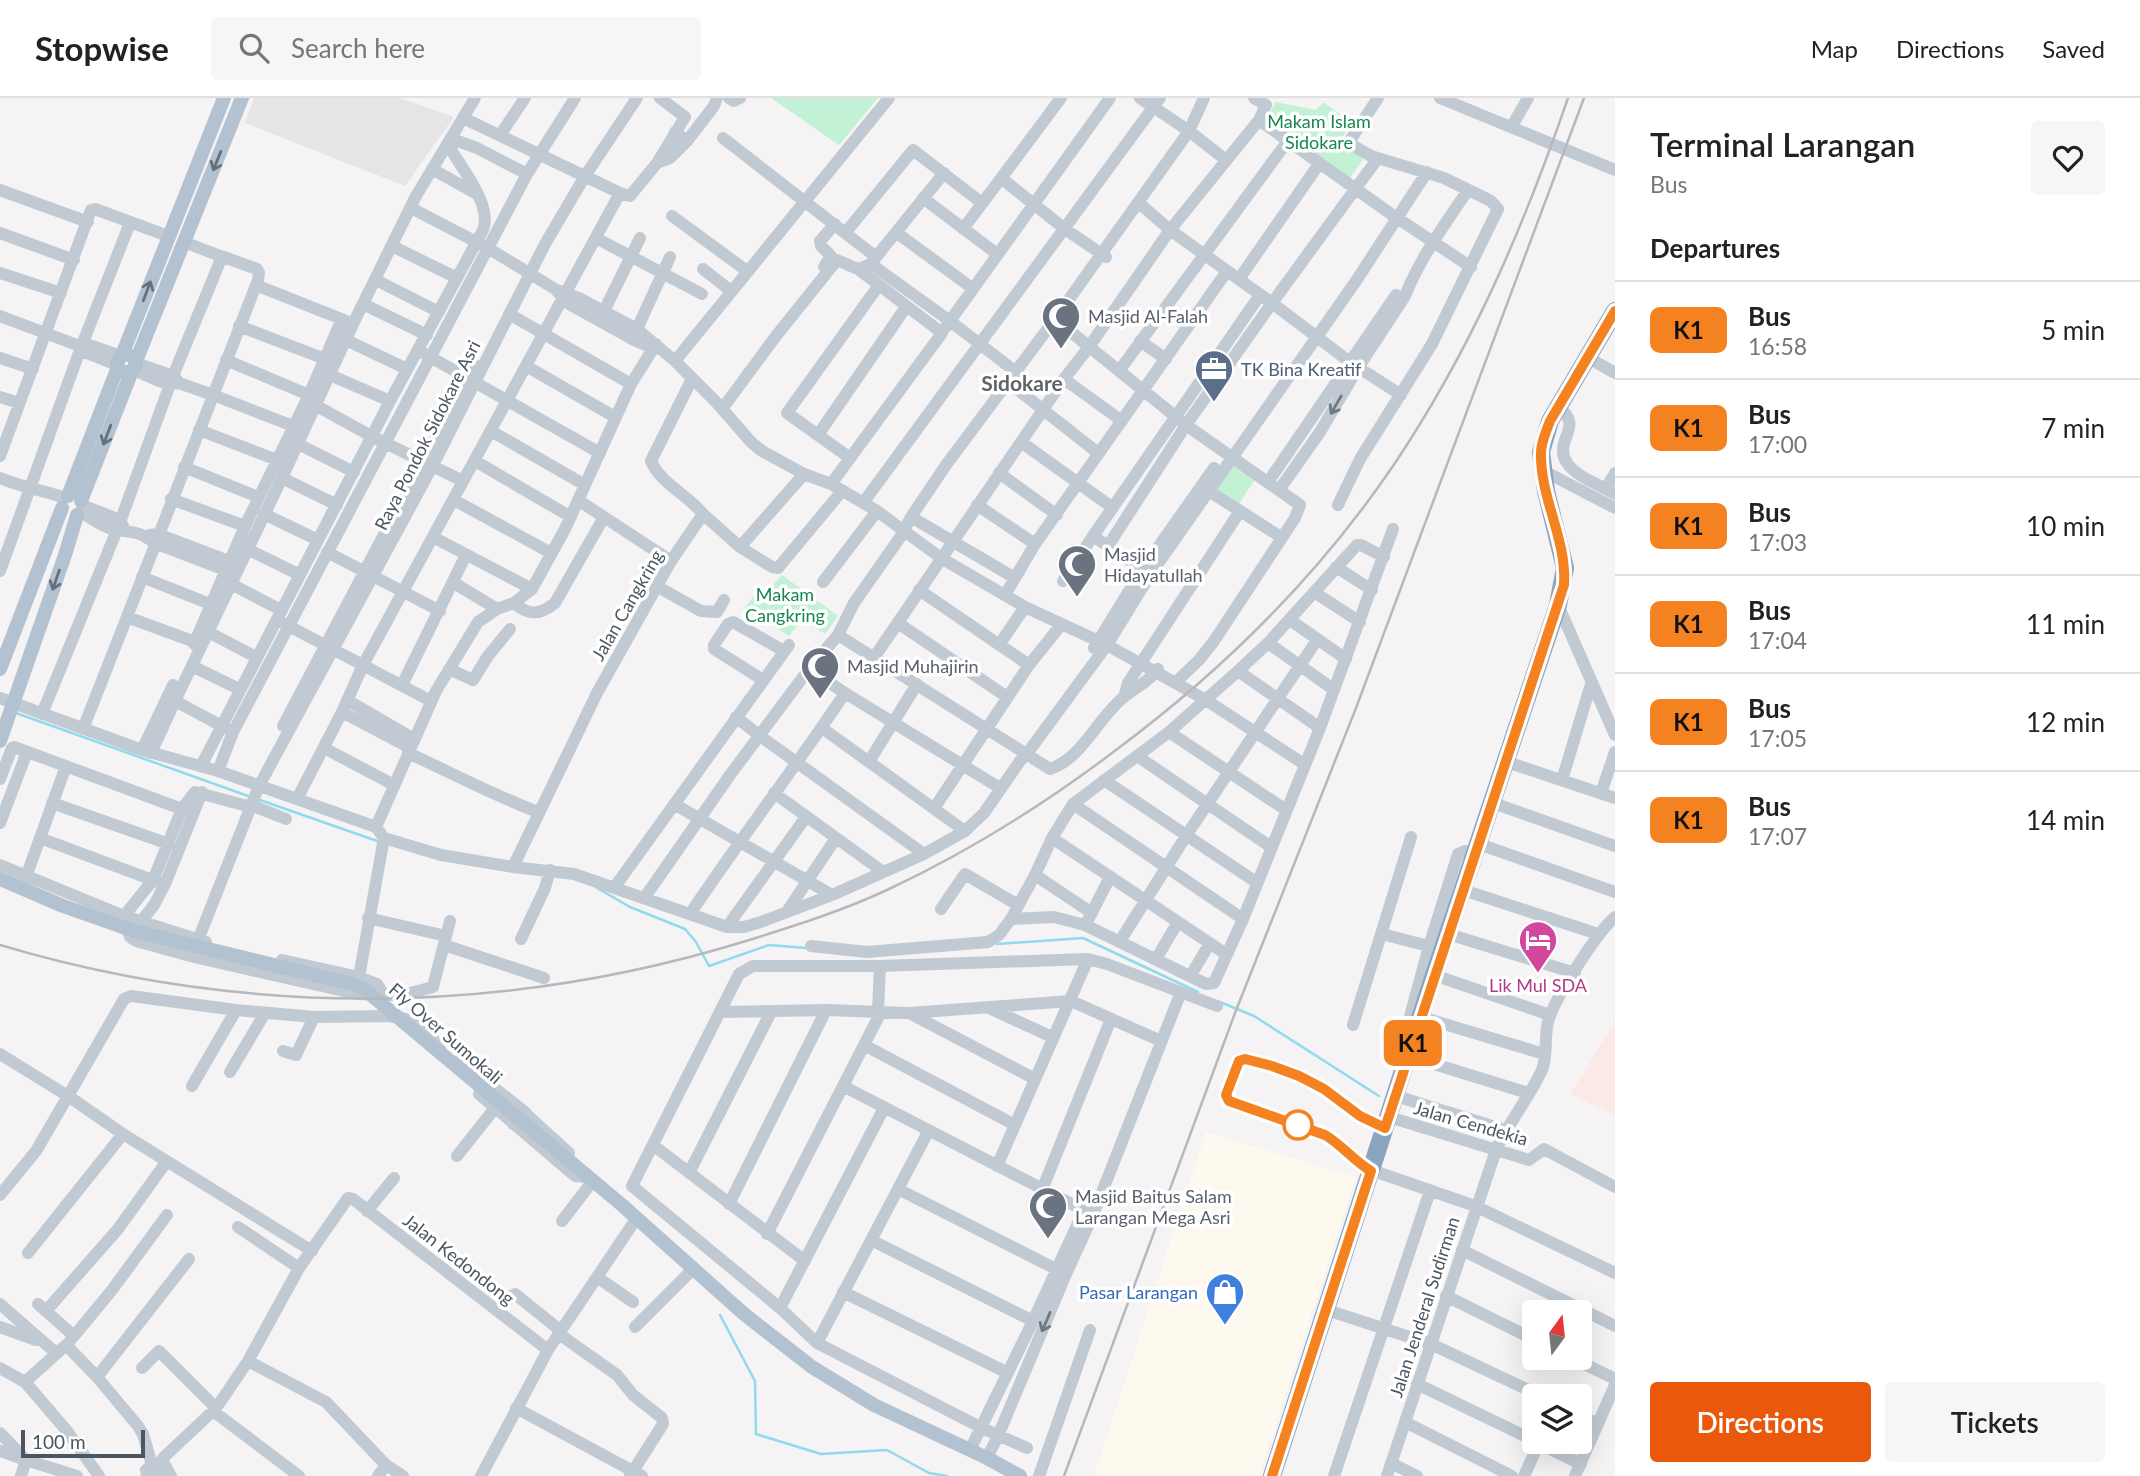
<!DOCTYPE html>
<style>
body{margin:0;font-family:Lato,sans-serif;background:#f6f6f6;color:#222;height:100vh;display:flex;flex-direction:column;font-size:26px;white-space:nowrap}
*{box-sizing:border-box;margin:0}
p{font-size:23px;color:#767676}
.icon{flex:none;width:38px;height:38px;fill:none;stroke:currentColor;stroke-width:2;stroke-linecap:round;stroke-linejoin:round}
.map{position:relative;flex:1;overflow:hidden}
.side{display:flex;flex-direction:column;background:#fff;width:525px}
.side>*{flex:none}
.badge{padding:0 14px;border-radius:10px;font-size:24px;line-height:46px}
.needle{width:46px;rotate:15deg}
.fabs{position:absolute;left:1522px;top:1202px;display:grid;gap:14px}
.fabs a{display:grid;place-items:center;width:70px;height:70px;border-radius:7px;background:#fff;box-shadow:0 7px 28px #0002;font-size:35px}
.scale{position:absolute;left:21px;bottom:18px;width:124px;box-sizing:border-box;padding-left:7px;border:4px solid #4a5661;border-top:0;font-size:19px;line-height:24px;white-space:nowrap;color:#4a5661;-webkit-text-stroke:5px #fff;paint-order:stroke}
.map>.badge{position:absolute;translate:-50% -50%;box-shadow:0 0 0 4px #fff}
h2{padding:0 35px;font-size:26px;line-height:63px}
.round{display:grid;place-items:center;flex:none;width:74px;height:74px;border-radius:7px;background:#f6f6f6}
.summary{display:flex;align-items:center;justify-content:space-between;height:119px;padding:0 35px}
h1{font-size:33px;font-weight:600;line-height:52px}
.cta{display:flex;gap:14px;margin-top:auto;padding:14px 35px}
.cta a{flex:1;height:80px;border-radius:7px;background:#ea580c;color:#fff;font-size:28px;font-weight:600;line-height:80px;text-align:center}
.cta a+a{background:#f6f6f6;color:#222}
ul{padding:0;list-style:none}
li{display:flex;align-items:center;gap:21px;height:98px;padding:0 35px;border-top:2px solid #e0e0e0}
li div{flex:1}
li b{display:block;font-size:26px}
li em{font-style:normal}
li .badge{min-width:77px;font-weight:700;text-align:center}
header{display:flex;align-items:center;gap:42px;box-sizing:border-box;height:98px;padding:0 35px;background:#fff;border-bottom:2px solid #e0e0e0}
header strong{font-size:33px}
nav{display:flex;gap:38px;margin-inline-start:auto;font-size:24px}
.search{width:490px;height:63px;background:#f6f6f6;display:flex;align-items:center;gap:18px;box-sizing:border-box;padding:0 24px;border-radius:7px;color:#767676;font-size:26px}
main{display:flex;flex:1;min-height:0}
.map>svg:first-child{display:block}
.commercial{fill:#fdf9ef}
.education{fill:#e6e4e5}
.medical{fill:#fce8e6}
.green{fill:#c3f1d5}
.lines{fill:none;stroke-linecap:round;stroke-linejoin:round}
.stream{stroke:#90daee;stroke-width:2.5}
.minor{stroke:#c1cad2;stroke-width:12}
.major{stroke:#b3c2d1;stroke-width:14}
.highway{stroke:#8ba5c1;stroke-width:18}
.rail{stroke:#b5b8bd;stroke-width:2.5}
.oneway{stroke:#64717d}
.oneway2{stroke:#6e7983}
.line-casing{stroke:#fff;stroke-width:16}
.line{stroke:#f58220;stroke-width:10}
.stop-dot{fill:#fff;stroke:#f58220;stroke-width:3.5}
.labels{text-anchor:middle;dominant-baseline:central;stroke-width:7;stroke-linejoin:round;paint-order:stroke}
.park-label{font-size:18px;fill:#17864f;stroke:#fff}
.worship-label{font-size:18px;fill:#5b616d;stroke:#fff;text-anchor:start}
.service-label{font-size:18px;fill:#4e5e75;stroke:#fff;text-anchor:start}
.street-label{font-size:18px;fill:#4a5661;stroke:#fff}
.hotel-label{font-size:18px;fill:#b23c85;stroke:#fff}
.shop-label{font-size:18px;fill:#366cbe;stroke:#fff;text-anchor:end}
.quarter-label{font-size:21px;font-weight:bold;fill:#5f6368;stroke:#fff}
</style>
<header>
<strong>Stopwise</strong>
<div class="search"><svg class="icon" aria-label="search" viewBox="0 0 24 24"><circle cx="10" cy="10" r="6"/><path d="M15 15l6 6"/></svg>Search here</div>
<nav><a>Map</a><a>Directions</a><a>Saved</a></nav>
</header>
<main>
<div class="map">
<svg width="1615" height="1378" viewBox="0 0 1615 1378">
<rect width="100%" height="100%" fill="#f5f3f3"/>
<!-- commercial -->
<path class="commercial" d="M1206,1034L1356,1079L1259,1378H1094Z"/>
<!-- education -->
<path class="education" d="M254,0H400L454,19L405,88L245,25Z"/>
<!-- medical -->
<path class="medical" d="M1615,923V1017L1571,996Z"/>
<!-- green -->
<path class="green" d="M771,0H878L839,47Z
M1276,4L1316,12L1323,4L1353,25L1340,42L1363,61L1350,80L1265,23Z
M1230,362L1256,380L1238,407L1212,390Z
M782,477L838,518L825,536L802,521L789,538L745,510L756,495L768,493Z"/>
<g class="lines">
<!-- stream -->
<path class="stream" d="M16,615L251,699
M257,701L380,744
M597,790L630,809L685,831L696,844L709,868L769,847L806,850
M997,846L1083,840L1198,894
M1220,904L1254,918L1379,998
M720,1217L755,1283L756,1336L821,1356L887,1352L929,1375L947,1378"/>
<!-- minor -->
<path class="minor" d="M729,0L734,3L740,0
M1140,0L1189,33L1226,62
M1254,0L1266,7L1259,22L1391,116L1471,169
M1440,0L1615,72
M463,20L620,95L630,98L657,65L685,19L660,0
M1512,28L1528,0
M675,34L687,43L714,8L717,0
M500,37L525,0
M452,41L477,50L527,76
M657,65L670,60L687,43
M432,71L477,96
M1001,80L1065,131L1106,159
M0,92L88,124
M923,100L997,156
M1139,105L1170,132L1272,205L1350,264L1401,297
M411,110L488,150L555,191L569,206L634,242L655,251
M672,118L747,173
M963,131L1061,0
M846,134L913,52L982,105
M0,135L74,162
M897,135L972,190
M596,140L702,196
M184,144L223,159
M392,148L457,180
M876,159L944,75
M871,166L950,223L946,229
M824,169L831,158L821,148L820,143L835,126
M703,171L731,193
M0,175L61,195
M1239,181L1319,66
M376,182L439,214
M256,187L349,224
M555,191L579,200L637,231L675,263L717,305L751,344L762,353L804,376L831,386L877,413L941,460L1025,509L1107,547L1206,602L1304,666
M363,206L427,237
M604,213L640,140
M509,216L631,286
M0,218L77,247L83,245L121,258
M1055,221L1186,327L1300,407L1295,420L1214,543L1199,562L1175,585
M239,228L325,261
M637,231L670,159
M346,242L407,271
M1140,243L1166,261
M84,254L117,267
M423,255L600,355
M1587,259L1615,275
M0,260L33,271
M226,262L309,297
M675,263L889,0
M136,265L173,278L177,282
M526,268L615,319
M134,272L159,283L170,286L179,285L213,297L293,328
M1119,273L1287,44
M330,277L390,303
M1020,277L950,223L1110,0
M1064,281L1122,323
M1008,284L1098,355
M0,299L19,305
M315,307L373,339L463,383
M1558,309C1586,329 1552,342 1567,365C1576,379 1601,387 1615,396
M722,311L776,238L837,162L858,171L871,166L876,159L723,40
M199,332L277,362
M491,333L585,387
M818,337L906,209
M1021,344L1113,410
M298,346L354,374
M0,358L91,112L95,111L168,138
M850,360L787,315L879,187
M475,363L571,419
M184,369L258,399
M1542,372L1615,410
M999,375L1057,417
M0,380C21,389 43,392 65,400
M282,380L337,407
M1268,384L1396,197
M831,386L942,235L858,171
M1204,390L1281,439
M1606,390L1615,375
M1279,392L1320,334L1358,270L1405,198C1420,160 1445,126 1468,92
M171,401L245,428
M454,402L551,455
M578,402L671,463
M863,405L1160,0
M82,407L120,422L123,428
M977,407L1035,446
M1338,407L1360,361L1432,246L1498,111L1491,103L1444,80L1371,58L1352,47L1351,41L1378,0
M80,414C90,419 105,431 117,432C132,434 142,434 154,445L225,472
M264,416L318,442
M703,416L740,449L772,469L778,470L842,393
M911,419L1015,480
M150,437L158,436L229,463
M433,439L532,491
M1108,448L1186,327L1272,205L1378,60
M740,449L804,376
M247,451L300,477
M327,454L440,513
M1336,469L1372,492
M0,473L80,252L128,130V123
M1149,476L1093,438L1260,197
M142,479L210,506
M1063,483L1093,438
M823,484L877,413
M454,485L497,511
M231,486L281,512
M658,489L701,513L717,514L724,502
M919,492L1029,567
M1314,494L1360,524
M1005,497L1035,446L1227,173
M514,505C529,518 540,517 555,505L604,419
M1558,507L1615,637
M1290,522L1346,561
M283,525L431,603
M898,525L1007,599
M208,534L256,559
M838,537L1050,671C1083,660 1098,619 1124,599C1136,589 1149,584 1158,571
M1268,545L1333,591
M194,546L245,428L309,297L342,221
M999,547L1025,509
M1094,550L1142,472L1214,370
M873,561L1064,281L1089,249L1170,132L1259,22
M192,568L239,591
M449,571L473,582L488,558L510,531
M809,571L845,595L1000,690
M1238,573L1320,630
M763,582L714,551V547L728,526L733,524L784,553
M402,587L466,457
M1124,599L1128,585L1240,413
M0,600L142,652L218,673L376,729L384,740L441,757L513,769L574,776L727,829H744L761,824L832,797L924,756L965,733L984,715L1020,663L1026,657L1107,547L1150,477L1356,183L1427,74
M347,602L414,641
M342,614L410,650
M42,616L119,427L173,278L221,161L224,159L257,171L259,175L258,182L127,519L195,544
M736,619L760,638L924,756
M283,628L474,266
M822,630L965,733
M83,631L127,519
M233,634L175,603L282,380L353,226L416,98L475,0
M1169,634L1286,712
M324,650L394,687
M142,652L173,587
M151,655L175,603
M408,655C452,675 493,697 538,714
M1137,658L1271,749
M870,662L917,586
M1507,664L1615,700
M201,668L390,303L483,132C493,108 461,69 448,47
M218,673L233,634L527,76L575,0
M0,681L12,650L14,649L182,711
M1104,682L1256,784
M1562,682L1591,586
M774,695L882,773
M1601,695L1615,654
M297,701L342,614L363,567L620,95
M52,705L169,746
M1493,705L1615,748
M674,706L832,797
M1073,706L1243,821
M251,707L286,721
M935,709L1029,567L1061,527
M0,725L27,654
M376,729L436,593L478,524L497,511L514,505L532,491L565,431L631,286L656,246
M40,740L158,784
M1052,740L1226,856
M1479,746L1615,794
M0,767L124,818L206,844
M513,769L597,595L671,463L703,416C688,397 661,386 651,363L692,281
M1035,777L1092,815
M26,779L66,668
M614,790L789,547
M1463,792L1598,836
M645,799L730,677L809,571L838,537L854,505L901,438L911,419L946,367L1055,221L1189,33L1204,0
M941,811L965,776L1018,807
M788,812L836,740
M690,816C740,741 795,670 845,595
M124,818L153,782L182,711L195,694L251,709
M368,820L446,838L433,889L403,897H384
M1011,821L1035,777L1052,740L1073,706L1169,634L1238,573L1268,545L1357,447H1361L1384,459
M1088,822L1110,779
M137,829L154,807L165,786L202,694
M727,829L806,719
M127,831L130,839L136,843L194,859L357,896L384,897L377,886L359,879L282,862
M1382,836L1436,850
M1448,836L1575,875
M446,838L450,823
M521,841L545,790L550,772
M198,842L259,688L432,369L545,146L585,78L637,0
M1120,843L1186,738L1317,542
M444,847L544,880
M811,848L867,854L988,844L999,837L1011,821L1054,819L1085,827L1206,886L1214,885L1243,821L1320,630L1393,431
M1156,861L1178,824
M1191,877L1210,845
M1434,877L1550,917
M359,879L384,740
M989,910L1052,939
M878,913L880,868
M720,914L826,912L909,915L1071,903L1161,943
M911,916L1035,981
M1421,919L1544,956
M1353,927L1411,739
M864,947L1015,1027
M283,953L296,957L314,919
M1410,953L1404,941L1429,848L1458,756L1465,753L1475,755
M0,956L68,998L36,1053L0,1097
M1408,958L1528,995
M459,962L526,1015L520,1026H513
M230,974L265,915
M192,988L236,912
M843,988L1093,1117
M479,996L575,1078L588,1079L587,1076
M1396,998L1505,1032
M526,1016L569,1055
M1389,1019L1529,1062L1544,1051L1615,1089
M653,1047L805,1163
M457,1058L495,1010
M997,1068L1088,861
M1371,1072L1475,1108L1615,1175
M689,1075L771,914
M898,1091L1056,1171
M1042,1092L1111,921
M729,1106L826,912
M367,1113L394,1080
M562,1123L592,1084
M238,1129L299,1170
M767,1136L881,914
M871,1142L1033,1223
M1462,1152L1615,1228
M312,1153L123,1036L68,998L124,901L131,898L236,912L314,919L388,918L411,922L440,947
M28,1155L123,1036
M597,1179L633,1204
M843,1194L1008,1275
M1446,1198L1535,1242
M0,1206L56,1255
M38,1206L73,1237L69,1245
M780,1210L884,1010
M1327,1212L1431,1246L1541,1298
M46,1213L118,1131L167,1063
M498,1213L511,1198L515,1196L561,1233
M0,1229L36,1242
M635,1229L693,1171
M559,1236L617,1277L633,1297L662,1320L663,1326L630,1378
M74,1238L112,1192L167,1117
M817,1245L929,1032
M1572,1260L1615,1281
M248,1263L326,1304L386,1367L378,1378
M0,1270L25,1284L66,1247L97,1279L138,1328L143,1336L152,1367L159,1371L158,1378
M142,1270L159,1253L216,1310
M97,1279L189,1161
M25,1284L67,1333L99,1378
M1417,1286L1535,1343
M516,1310L642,1378
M213,1313L299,1378
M1580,1317L1598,1326
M1405,1324L1512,1378
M0,1335L26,1362L77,1378
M1536,1344L1581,1366
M1027,1350L982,1330L817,1245L780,1210L632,1088L739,876L753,868H880L1088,861L1107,866L1217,908
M970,1352L1033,1223L1084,1112
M0,1353L26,1362L21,1378
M987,1360L998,1338L1066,1176L1093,1117L1181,894
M1391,1365L1417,1378
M386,1367L403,1378
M147,1378L146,1372L152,1367
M171,1378L162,1362L164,1359L213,1313L221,1303L248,1263L299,1170L348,1100L353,1101L548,1252
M481,1378L548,1252L636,1121
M1039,1378L1090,1232
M1334,1378L1430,1093
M1387,1378L1496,1052C1509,1024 1529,1000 1542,972C1548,957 1544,939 1548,924C1554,901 1597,834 1615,819
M1524,1378L1539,1345
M1575,1378L1615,1287"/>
<!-- major -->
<path class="major" d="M122,257L126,256L134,259L136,267L132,273L124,275L120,273L117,264L122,257L224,0
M136,263L242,0
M68,398L118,269
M81,403L132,273
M0,571L62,410
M0,643L65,457L77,417
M0,781L63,808L134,833L352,886L364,891L622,1107L744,1216L812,1269L874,1307L987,1360L1020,1378"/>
<!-- highway -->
<path class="highway" d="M1272,1378L1434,877L1558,507L1565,470L1546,393L1541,354L1550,323L1615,213"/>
<!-- rail -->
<path class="rail" d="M0,847C244,920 503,918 746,843C794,828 842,813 887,792C968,754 1045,706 1116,652C1222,573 1319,477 1393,368C1471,252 1523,131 1568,0
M1064,1378L1235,915L1356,610L1584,0"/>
</g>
<!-- one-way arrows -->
<defs><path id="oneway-shaft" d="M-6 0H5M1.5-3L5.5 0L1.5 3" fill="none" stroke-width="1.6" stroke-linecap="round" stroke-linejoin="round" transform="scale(1.75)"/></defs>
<g class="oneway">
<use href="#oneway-shaft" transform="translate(217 63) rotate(112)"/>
<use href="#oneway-shaft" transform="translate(147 193) rotate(-69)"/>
<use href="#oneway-shaft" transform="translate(107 337) rotate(111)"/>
<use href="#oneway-shaft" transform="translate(56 482) rotate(109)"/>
</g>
<g class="oneway2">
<use href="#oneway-shaft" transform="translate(1336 307) rotate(120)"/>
<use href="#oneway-shaft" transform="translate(1046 1224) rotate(113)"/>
</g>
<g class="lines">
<!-- line casing -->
<g class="line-casing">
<path id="line" d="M1272,1378L1371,1073C1354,1063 1342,1047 1325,1037L1229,1003L1226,997L1239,963L1245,961L1272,968L1299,978L1324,991L1360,1018L1385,1030L1564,487C1567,441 1540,400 1541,355C1541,344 1546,334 1550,323L1615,213"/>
</g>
<!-- line -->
<use href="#line" class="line"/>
</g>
<!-- icons -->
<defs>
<g id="mosque-pin" transform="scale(2.0125)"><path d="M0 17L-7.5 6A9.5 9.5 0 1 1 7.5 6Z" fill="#6b7280" stroke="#fff"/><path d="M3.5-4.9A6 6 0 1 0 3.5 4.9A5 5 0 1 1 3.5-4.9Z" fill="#fff"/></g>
<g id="office-pin" transform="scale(2.0125)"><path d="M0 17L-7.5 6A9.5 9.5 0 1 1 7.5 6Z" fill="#5c6f8a" stroke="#fff"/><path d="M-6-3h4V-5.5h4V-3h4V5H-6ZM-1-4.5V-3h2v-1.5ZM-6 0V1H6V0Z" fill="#fff"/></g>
<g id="hotel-pin" transform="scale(2.0125)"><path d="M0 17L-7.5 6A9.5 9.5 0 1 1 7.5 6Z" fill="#d1479c" stroke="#fff"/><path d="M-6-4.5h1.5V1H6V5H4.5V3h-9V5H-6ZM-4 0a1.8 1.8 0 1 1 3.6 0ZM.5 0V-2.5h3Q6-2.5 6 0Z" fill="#fff"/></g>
<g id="shop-pin" transform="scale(2.0125)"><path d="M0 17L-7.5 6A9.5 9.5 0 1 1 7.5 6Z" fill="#3f7fe0" stroke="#fff"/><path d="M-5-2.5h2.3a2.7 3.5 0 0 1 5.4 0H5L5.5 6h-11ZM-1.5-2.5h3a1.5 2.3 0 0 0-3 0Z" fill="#fff"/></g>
</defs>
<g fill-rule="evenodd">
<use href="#mosque-pin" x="1061" y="218"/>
<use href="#office-pin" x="1214" y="271"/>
<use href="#mosque-pin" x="1077" y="466"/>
<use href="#mosque-pin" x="820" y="568"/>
<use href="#hotel-pin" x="1538" y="842"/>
<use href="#mosque-pin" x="1048" y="1108"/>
<use href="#shop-pin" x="1225" y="1194"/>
</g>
<!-- markers -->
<circle class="stop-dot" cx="1298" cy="1027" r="14"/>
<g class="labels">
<!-- park labels -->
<g class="park-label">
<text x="1319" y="23">Makam Islam<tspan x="1319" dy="21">Sidokare</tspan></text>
<text x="785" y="496">Makam<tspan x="785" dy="21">Cangkring</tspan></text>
</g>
<!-- worship labels -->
<g class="worship-label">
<text x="1088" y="218">Masjid Al-Falah</text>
<text x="1104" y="456">Masjid<tspan x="1104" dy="21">Hidayatullah</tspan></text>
<text x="847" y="568">Masjid Muhajirin</text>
<text x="1075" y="1098">Masjid Baitus Salam<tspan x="1075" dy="21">Larangan Mega Asri</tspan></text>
</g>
<!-- service labels -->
<g class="service-label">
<text x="1241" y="271">TK Bina Kreatif</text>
</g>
<!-- street labels -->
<g class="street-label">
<text transform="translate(427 337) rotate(-63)">Raya Pondok Sidokare Asri</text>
<text transform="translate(627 507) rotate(-60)">Jalan Cangkring</text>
<text transform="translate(446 935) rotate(41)">Fly Over Sumokali</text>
<text transform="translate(1471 1025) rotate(16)">Jalan Cendekia</text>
<text transform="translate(459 1161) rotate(38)">Jalan Kedondong</text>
<text transform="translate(1424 1209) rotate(-72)">Jalan Jenderal Sudirman</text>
</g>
<!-- hotel labels -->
<g class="hotel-label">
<text x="1538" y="887">Lik Mul SDA</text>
</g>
<!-- shop labels -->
<g class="shop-label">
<text x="1198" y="1194">Pasar Larangan</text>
</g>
<!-- quarter labels -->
<g class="quarter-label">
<text x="1022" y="284">Sidokare</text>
</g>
</g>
</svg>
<div class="fabs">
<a><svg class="needle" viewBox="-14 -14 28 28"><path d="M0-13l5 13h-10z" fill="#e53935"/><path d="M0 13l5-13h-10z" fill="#767676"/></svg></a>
<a><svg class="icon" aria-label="layers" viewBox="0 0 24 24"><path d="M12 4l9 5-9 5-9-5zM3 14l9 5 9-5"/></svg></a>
</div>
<div class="scale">100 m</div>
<b class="badge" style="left:1413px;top:945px;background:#f58220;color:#111">K1</b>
</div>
<section class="side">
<div class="summary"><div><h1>Terminal Larangan</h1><p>Bus</p></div><a class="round"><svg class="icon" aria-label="heart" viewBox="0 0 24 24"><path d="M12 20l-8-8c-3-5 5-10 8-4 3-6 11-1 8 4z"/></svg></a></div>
<h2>Departures</h2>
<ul>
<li><span class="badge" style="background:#f58220;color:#111">K1</span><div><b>Bus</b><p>16:58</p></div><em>5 min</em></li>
<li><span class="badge" style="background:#f58220;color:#111">K1</span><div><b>Bus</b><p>17:00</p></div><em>7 min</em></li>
<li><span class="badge" style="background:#f58220;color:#111">K1</span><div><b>Bus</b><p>17:03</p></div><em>10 min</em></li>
<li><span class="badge" style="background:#f58220;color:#111">K1</span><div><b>Bus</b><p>17:04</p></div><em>11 min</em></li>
<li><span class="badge" style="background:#f58220;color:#111">K1</span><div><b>Bus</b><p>17:05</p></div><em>12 min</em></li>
<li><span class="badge" style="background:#f58220;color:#111">K1</span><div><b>Bus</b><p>17:07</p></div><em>14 min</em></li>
</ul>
<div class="cta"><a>Directions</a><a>Tickets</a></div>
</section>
</main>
